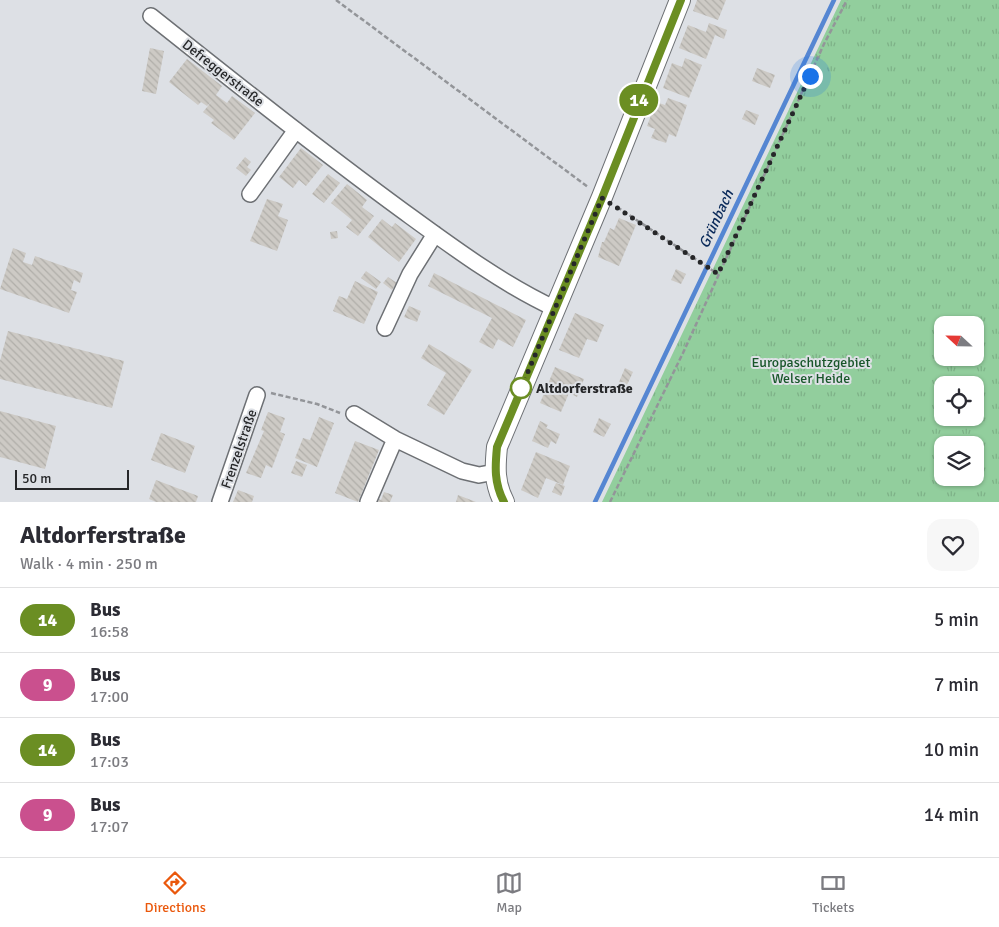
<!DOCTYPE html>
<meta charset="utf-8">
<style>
body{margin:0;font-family:Signika,sans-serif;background:#f7f7f7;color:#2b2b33;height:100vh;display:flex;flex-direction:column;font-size:19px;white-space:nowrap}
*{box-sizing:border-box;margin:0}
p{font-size:16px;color:#7c7c81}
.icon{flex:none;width:28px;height:28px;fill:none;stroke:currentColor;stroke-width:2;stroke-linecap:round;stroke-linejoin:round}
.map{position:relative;height:502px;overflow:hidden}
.details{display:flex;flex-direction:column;background:#fff;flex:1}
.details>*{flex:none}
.badge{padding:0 10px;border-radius:16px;font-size:18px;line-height:32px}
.needle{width:32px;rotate:292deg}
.buttons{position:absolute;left:934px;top:316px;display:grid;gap:10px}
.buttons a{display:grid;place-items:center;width:50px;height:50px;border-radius:10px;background:#fff;box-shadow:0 1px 4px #0004;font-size:25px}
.scale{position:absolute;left:15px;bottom:12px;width:114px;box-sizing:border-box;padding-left:5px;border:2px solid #262729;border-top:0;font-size:14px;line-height:18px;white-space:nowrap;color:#262729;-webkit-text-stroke:4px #dde0e5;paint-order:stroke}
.you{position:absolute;width:25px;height:25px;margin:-12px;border:4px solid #fff;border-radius:50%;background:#1a73e8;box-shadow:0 0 0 8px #1a73e833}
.map>.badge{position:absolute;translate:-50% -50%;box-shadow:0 0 0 2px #fff}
.round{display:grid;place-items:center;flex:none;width:52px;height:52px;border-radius:15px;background:#f7f7f7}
.summary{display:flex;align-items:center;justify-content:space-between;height:85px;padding:0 20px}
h1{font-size:24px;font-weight:700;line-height:38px}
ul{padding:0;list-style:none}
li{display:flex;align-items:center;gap:15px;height:65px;padding:0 20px;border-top:1px solid #e1e1e2}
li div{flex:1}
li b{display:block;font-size:19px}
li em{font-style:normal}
li .badge{min-width:55px;font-weight:700;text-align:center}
.tabs{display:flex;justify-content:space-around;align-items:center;height:70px;border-top:1px solid #e1e1e2;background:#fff;font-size:14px;color:#7c7c81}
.tabs a{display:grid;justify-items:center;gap:2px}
.tabs .current{color:#ea580c}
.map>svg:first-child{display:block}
.park{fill:url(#park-tufts);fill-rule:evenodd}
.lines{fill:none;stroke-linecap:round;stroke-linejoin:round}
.stream{stroke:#5586d2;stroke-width:4.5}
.building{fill:url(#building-back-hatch)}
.minor-casing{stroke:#6d7074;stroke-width:18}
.tertiary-casing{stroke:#6d7074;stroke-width:22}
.path{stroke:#939599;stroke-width:2.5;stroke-dasharray:5 2.5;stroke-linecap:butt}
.minor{stroke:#fff;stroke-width:15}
.tertiary{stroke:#fff;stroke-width:20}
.line-casing{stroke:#fff;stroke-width:11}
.line{stroke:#6b8e23;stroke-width:8}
.walk{stroke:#262729;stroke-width:5;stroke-dasharray:0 9}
.stop-dot{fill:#fff;stroke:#6b8e23;stroke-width:2.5}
.labels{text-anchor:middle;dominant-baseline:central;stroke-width:4;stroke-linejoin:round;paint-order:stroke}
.street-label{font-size:14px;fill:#262729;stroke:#dde0e5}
.park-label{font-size:14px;fill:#18562a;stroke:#dde0e5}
.stop-label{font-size:14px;font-weight:bold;fill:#262729;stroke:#dde0e5;text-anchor:start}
.water-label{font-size:15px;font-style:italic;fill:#092959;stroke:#dde0e5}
</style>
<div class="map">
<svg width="999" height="502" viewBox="0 0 999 502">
<defs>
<pattern id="park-tufts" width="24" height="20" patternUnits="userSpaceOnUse" patternTransform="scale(1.25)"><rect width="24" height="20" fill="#92ce9d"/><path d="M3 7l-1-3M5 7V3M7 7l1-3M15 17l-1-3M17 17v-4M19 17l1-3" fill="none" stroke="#7eb187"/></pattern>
<pattern id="building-back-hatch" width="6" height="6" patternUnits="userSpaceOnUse" patternTransform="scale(1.25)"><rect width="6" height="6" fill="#cdcac5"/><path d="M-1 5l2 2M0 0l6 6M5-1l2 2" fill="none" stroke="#b0aea9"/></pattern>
</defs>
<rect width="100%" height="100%" fill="#dde0e5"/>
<!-- park -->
<path class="park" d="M841,0H999V502H602ZM942,325H975V358H942ZM942,385H975V418H942ZM942,445H975V478H942Z"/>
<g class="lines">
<!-- stream -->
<path class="stream" d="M595,502L834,0"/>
</g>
<!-- building -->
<path class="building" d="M697,0H726L718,20L693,11Z
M709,23L727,30L724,39L715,35L706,59L679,48L688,25L706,32Z
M150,48L164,51L156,94L142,91Z
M685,58L702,65L689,98L663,88L672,63L682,67Z
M187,59L222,86L216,95L227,103L232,96L255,113L234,140L211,123L214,120L203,112L212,101L207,106L201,102L198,105L169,82Z
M757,68L775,75L770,88L752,81Z
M668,98L687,105L676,137L669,134L666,143L651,138L655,129L647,126L656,102L665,105Z
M746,110L759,115L755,125L742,119Z
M301,148L323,165L306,186L299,180L293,188L279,177Z
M245,157L251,162L247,167L251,170L246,176L236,168Z
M328,174L340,183L324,203L312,194Z
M347,184L367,200L362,207L374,216L358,236L346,227L352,220L331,203Z
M267,199L283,204L278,216L288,220L277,251L250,241Z
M619,218L636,225L619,266L598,257L602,242H604L610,228L614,230Z
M382,219L392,227L395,223L416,239L399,262L368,237Z
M337,231L338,238L331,239L330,232Z
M13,248L26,253L23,262L32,265L35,256L83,273L80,283L74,280L71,290L77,292L69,313L0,289Z
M676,269L686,274L681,284L671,280Z
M366,271L381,282L376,289L361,278Z
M434,273L526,320L513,347L498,339L493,349L479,342L492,318L428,286Z
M388,277L397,283L392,290L383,283Z
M355,281L378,292L364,324L333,311L339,296L347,299Z
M409,306L421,311L417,322L404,317Z
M575,313L604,325L597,342L587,339L579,358L559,350Z
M8,331L124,361L112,408L0,379V361Z
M429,344L472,370L444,415L427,405L446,373L421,358Z
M555,367L584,379L577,397L569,393L561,412L540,403Z
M625,368L633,372L627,385L619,382Z
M0,411L56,426L45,469L0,457Z
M268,412L285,418L280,432L285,434L272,468L266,465L261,478L246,473L264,431L261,430Z
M319,417L334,423L317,467L295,458L303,438L310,440Z
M599,418L611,424L604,437L593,432Z
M540,421L548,425L546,428L560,434L556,444L551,441L548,448L532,441Z
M161,433L195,446L185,473L151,460Z
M355,441L379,450L358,502L335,493Z
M536,452L570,466L563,485L546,478L538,498L521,490Z
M296,461L307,465L302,477L291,473Z
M156,480L198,496L196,502H156L149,499Z
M556,483L565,486L561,496L552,492Z
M238,490L254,496L252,502H233Z
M384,492L393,495L390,502H378L379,499L381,500Z
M458,495L476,502H456Z"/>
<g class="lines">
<!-- minor casing -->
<g class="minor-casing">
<path id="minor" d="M151,16C234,82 317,148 403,211C451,246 502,284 556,309
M250,194L296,130
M385,328L410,274L435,234
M354,414L395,439L462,471L479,475L495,472
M220,502L257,395
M368,502L395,439"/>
</g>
<!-- tertiary casing -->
<g class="tertiary-casing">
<path id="tertiary" d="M504,502C494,483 495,467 497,447L602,197L680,0"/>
</g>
<!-- path -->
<path class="path" d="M336,0L588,187
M617,207L718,274
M271,393L317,404L340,413
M610,502L683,353L824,44L847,0"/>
<!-- minor -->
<use href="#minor" class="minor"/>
<!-- tertiary -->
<use href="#tertiary" class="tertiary"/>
</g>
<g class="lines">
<!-- line casing -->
<g class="line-casing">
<path id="line" d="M504,502C494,483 495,467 497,447L602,198L681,0"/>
</g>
<!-- line -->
<use href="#line" class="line"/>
<!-- walk -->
<path class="walk" d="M521,388L602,198L718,274L810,76"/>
</g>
<!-- markers -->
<circle class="stop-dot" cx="521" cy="388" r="10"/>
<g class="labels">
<!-- street labels -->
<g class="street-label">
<text transform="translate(223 73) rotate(38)">Defreggerstraße</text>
<text transform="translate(239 449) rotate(-71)">Frenzelstraße</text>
</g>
<!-- park labels -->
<g class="park-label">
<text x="811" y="362">Europaschutzgebiet<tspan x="811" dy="16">Welser Heide</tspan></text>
</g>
<!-- stop labels -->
<g class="stop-label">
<text x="536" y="388">Altdorferstraße</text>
</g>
<!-- water labels -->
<g class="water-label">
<text transform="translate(716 219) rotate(-65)">Grünbach</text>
</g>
</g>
</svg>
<div class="buttons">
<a><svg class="needle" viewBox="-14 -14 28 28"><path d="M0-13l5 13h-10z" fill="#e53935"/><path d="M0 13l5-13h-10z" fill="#7c7c81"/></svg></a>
<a><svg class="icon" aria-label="locate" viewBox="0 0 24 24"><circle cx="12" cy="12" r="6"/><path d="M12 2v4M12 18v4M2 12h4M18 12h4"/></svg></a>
<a><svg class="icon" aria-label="layers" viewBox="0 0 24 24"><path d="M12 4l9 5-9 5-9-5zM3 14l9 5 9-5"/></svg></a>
</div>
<div class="scale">50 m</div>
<div class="you" style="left:810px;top:76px"></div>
<b class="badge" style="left:639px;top:100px;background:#6b8e23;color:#fff">14</b>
</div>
<section class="details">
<div class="summary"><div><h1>Altdorferstraße</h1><p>Walk · 4 min · 250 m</p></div><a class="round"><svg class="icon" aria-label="heart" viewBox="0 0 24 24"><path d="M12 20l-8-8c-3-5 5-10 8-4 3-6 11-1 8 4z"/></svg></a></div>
<ul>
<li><span class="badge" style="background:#6b8e23;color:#fff">14</span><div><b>Bus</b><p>16:58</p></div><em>5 min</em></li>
<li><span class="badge" style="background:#ca508e;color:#fff">9</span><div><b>Bus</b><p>17:00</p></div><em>7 min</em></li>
<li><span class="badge" style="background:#6b8e23;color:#fff">14</span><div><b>Bus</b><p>17:03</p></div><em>10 min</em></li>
<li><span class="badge" style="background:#ca508e;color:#fff">9</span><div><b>Bus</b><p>17:07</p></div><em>14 min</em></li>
</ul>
</section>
<nav class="tabs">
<a class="current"><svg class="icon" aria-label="directions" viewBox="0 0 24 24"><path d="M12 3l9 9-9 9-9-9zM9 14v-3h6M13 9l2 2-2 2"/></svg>Directions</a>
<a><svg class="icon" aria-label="map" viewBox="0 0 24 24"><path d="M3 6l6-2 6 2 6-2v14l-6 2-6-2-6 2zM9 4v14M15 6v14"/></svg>Map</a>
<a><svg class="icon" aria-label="tickets" viewBox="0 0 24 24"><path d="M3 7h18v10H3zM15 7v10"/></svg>Tickets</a>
</nav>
